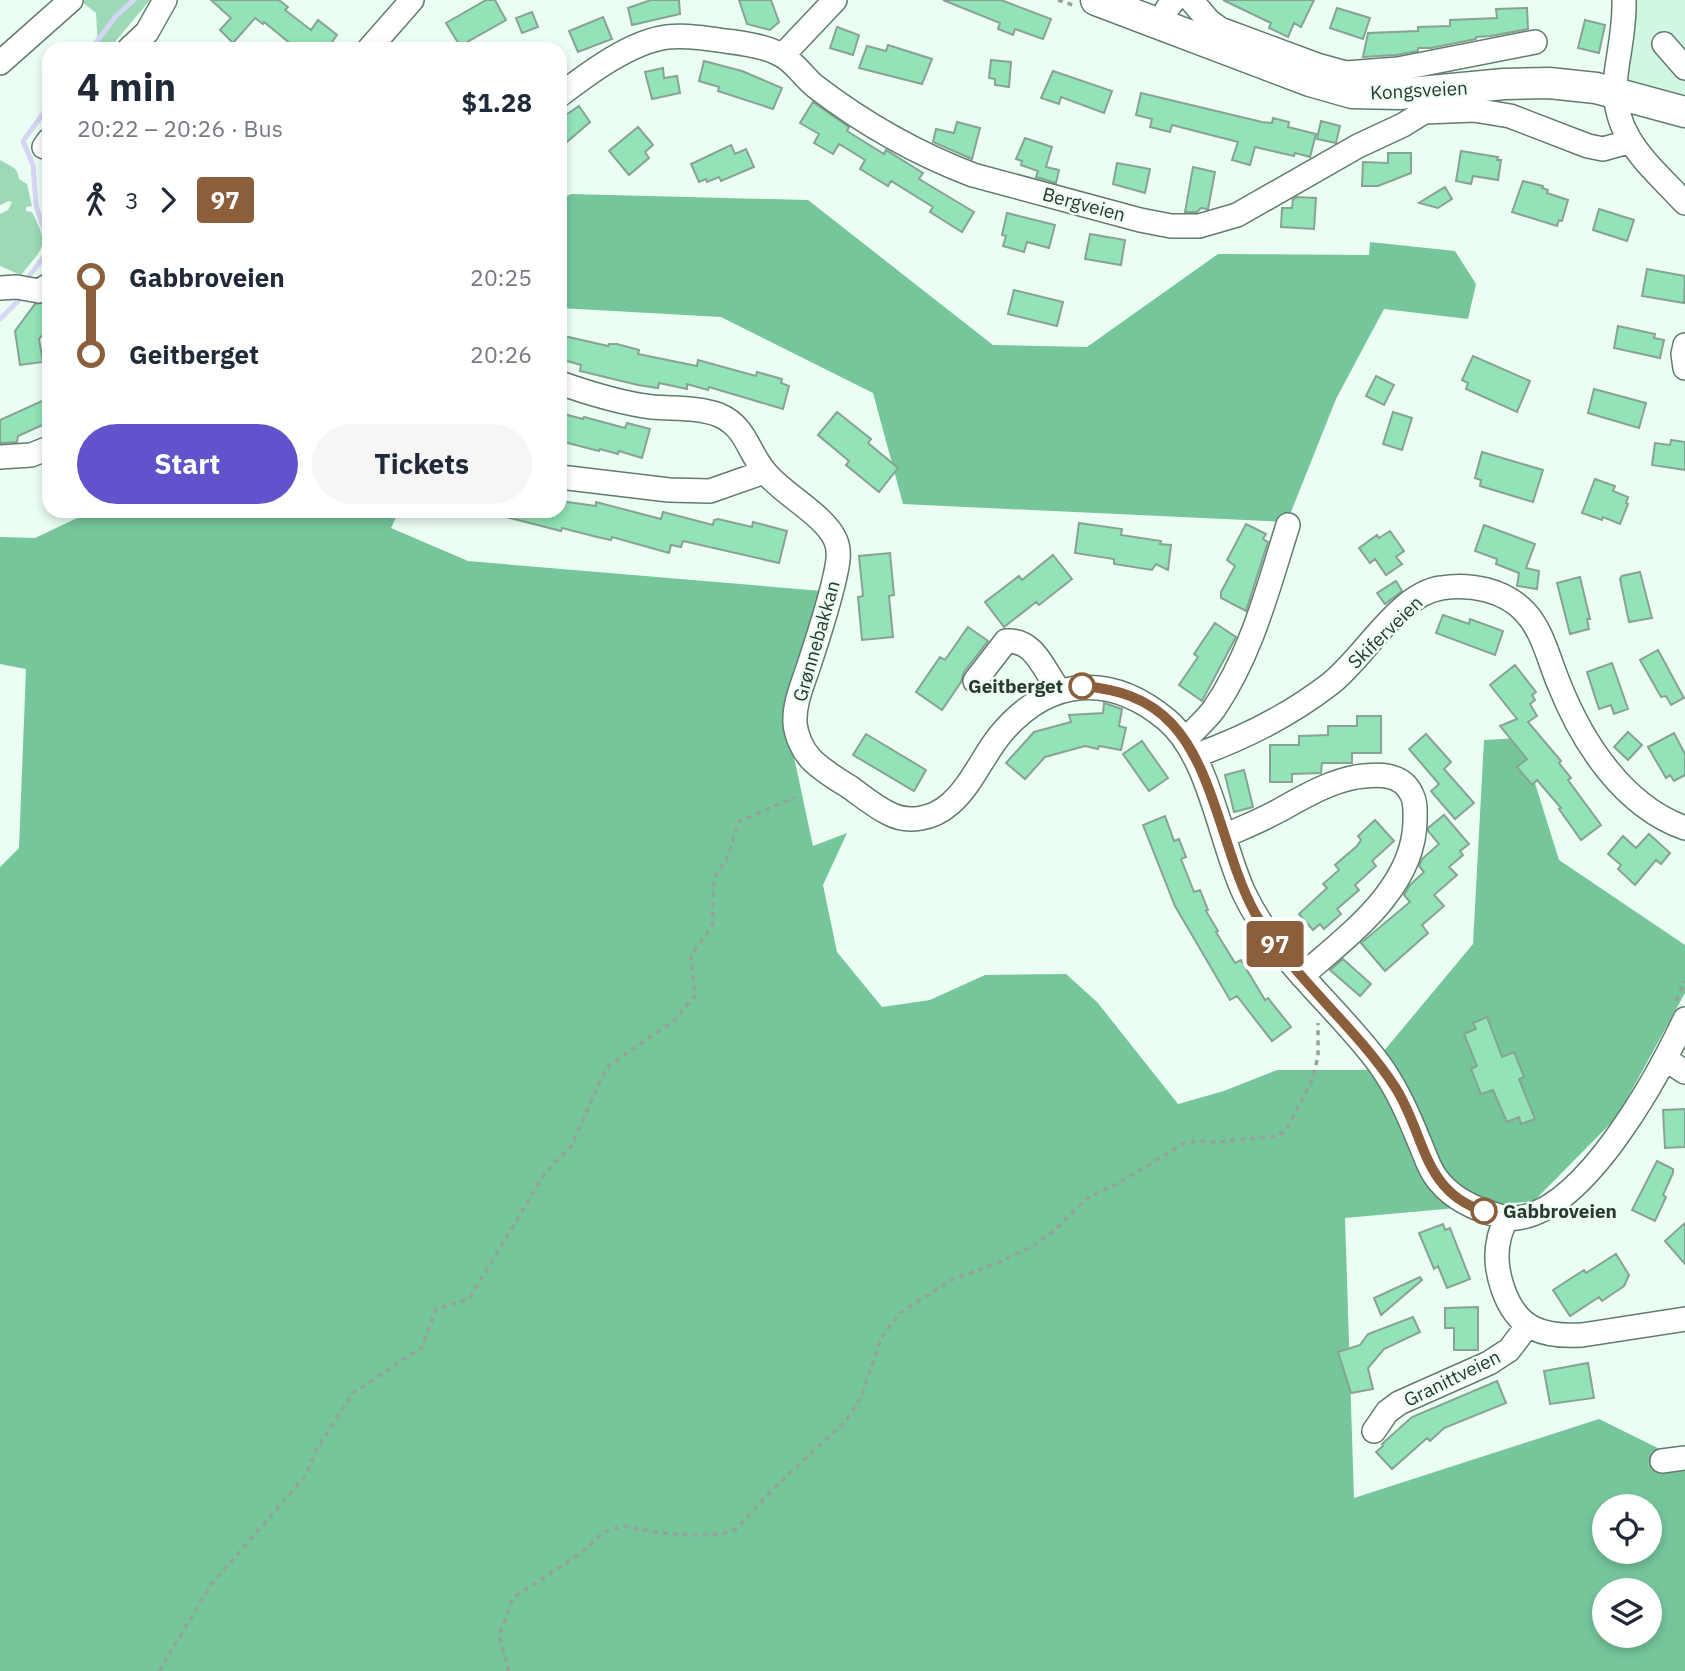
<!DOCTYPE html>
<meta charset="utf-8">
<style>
body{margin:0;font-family:"IBM Plex Sans",sans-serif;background:#f6f6f7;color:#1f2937;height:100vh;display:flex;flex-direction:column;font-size:26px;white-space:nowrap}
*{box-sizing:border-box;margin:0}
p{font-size:23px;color:#747a83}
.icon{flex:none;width:38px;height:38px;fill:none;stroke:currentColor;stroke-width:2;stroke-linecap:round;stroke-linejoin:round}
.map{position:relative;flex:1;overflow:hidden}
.side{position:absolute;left:42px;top:42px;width:525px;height:476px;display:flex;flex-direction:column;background:#fff;border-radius:21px;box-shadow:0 4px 10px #0003}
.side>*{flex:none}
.badge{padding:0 14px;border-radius:5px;font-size:24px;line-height:46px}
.tools{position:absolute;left:1592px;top:1494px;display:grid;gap:14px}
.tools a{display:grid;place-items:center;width:70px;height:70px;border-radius:50%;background:#fff;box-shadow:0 4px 10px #0003;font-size:35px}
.map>.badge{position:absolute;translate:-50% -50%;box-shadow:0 0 0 4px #fff}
.legs{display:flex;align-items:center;gap:10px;height:77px;padding:0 35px;font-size:23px}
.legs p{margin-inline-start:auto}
.summary{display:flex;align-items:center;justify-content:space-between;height:119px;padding:0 35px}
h1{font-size:38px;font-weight:800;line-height:52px}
.cta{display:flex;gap:14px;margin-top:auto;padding:14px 35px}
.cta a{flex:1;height:80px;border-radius:42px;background:#6153cb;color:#fff;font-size:28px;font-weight:800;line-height:80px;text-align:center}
.cta a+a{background:#f6f6f7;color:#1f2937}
ul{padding:0 35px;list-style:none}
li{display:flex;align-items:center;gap:24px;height:77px;font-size:26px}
li i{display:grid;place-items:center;width:10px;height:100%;margin:0 9px;background:currentColor}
li i::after{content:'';width:18px;height:18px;margin:-9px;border:5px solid;border-radius:50%;background:#fff}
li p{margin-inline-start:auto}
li:first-child i{background:linear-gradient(#0000 50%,currentColor 0)}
li:last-child i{background:linear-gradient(currentColor 50%,#0000 0)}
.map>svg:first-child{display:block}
.built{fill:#d1f6e1}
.green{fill:#9dd8b7}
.forest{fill:#76c69c;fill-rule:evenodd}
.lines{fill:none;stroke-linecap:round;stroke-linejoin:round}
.stream{stroke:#d5d6f3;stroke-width:5}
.building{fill:#92e3b7;stroke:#87a393;stroke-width:2}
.minor-casing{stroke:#617c6d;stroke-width:26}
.major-casing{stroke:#617c6d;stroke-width:33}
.path{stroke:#95a49b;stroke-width:3.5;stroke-dasharray:5 5;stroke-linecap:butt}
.minor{stroke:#fff;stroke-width:23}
.major{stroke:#fff;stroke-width:30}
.line-1-casing{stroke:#fff;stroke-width:16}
.line-1{stroke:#8b5e3c;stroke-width:10}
.stop-1-dot{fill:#fff;stroke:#8b5e3c;stroke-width:3.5}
.labels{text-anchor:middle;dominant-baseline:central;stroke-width:5;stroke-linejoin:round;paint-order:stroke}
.street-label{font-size:19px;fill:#2b3730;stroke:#ecfef3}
.stop-label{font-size:19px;font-weight:bold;fill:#2b3730;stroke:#ecfef3;text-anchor:end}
</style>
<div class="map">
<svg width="1685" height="1671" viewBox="0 0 1685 1671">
<rect width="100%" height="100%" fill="#ecfef3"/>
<!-- built -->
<path class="built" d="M1633,0H1685V103L1632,87L1625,79Z"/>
<!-- green -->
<path class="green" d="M85,0H150L109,49H98L96,13L82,2Z
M0,160C9,166 18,166 19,179L27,184L32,206L26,207V211L32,212C50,247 44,246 21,275L0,266V214L8,210L12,202L9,201L0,205Z"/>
<!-- forest -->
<path class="forest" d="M571,194L808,200L993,345L1087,347L1218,254L1369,255L1370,242L1455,251L1476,284L1468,319L1384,309L1336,399L1287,522L903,504L873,393L721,317L560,308V199Z
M92,511H399L391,528L468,561L822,591L794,757L813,846L847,833L823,885L837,952L882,1007L930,1000L985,975L1066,974L1097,1002L1178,1104L1224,1091L1277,1070H1368L1473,944L1484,740L1521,738L1559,860L1685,945V993L1617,1117L1534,1201L1345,1218L1354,1498L1599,1419L1678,1458L1685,1456V1671H0V867L19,848L26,669L0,664V537L35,538ZM1605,1507H1650V1552H1605ZM1605,1591H1650V1636H1605Z"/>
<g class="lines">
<!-- stream -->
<path class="stream" d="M91,49L116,16L134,0
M30,275L46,254L47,238L36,206L33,165L23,141L49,106
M0,319L20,299"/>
</g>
<!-- building -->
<path class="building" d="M211,0H279L288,7L285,10L311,30L318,20L337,35L327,49H297L264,22L263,24L255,18L233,43L220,30L231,18Z
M486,0H495L506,20L460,46L446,23Z
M651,0H679L680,14L632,25L628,8Z
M739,0H771L779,22L770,30L747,24Z
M943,0H1001L1051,19L1043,39L1015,29L1013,35L998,29L1000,23Z
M1223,0H1314L1301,27L1294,23L1288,37L1269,28L1271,23Z
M1337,8L1370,18L1363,39L1330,28Z
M1527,8L1528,29L1491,36L1476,37V39L1431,48H1418V51L1396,55L1363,57L1368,33L1418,31V27L1450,26V20L1497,18L1496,9Z
M532,12L538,27L522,33L516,18Z
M603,17L612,39L578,52L569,31Z
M1585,20L1605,25L1599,53L1578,48Z
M837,27L859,35L853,55L830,48Z
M888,45L932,59L922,84L859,68L867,46L886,51Z
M991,60L1011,62L1009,87L995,85V79L989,78Z
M704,61L742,71L782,88L773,109L718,91L719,87L699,81Z
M663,68L664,78L677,76L680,93L652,99L645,72Z
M1053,71L1112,91L1104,113L1061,97L1059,104L1041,98Z
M1141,93L1262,122L1272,123L1273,118L1289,122L1288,127L1316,134L1310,157L1295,153L1294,156L1255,147L1250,165L1232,160L1238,142L1172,125L1170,132L1150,127L1152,119L1136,115Z
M813,102L849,127L847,131L884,154L886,150L923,173L919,179L974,212L962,232L930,212L933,207L891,181L888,186L860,169L865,160L839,144L833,154L814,143L819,134L800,123Z
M579,106L590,122L560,148V112L563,117Z
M1321,121L1340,126L1336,143L1317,139Z
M957,122L980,128L972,159L933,142L936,129L954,133Z
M638,127L653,145L645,152L649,158L629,175L609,151Z
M1025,138L1052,147L1046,167L1059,170L1056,183L1036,177L1038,171L1021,165L1022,161L1016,159Z
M731,145L735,154L746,149L754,167L721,181L719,177L707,182L706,179L699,182L691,164Z
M1461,151L1498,157L1497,160H1501L1498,180L1473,176L1471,184L1456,181Z
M1388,153H1411V173L1378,186H1362L1363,162L1388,163Z
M1117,163L1150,169L1145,193L1113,184Z
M1193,167L1215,172L1208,209L1201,208L1197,212H1185Z
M1523,181L1543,186L1542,188L1548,190L1547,193L1568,200L1562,221L1559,220L1557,226L1512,212Z
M1445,187L1452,199L1438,208L1419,203Z
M1297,197L1316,198L1314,229L1281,227L1282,208H1292L1293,199Z
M1599,209L1634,220L1627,241L1593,230Z
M1007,213L1055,225L1049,248L1027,242L1024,252L1003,246L1006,236L1002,235Z
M1090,234L1125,240L1121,265L1085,259Z
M1647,269L1685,276L1684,303L1642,296Z
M1014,290L1063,302L1057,326L1008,314Z
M49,301V327L39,339L43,362L20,365L15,331L35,304Z
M1618,326L1655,334L1654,338L1664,340L1660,358L1614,348Z
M560,335L608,346L609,344H617L639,350L638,354L697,366L698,360L756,376L757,372L782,379L781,383L789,386L783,409L709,387L708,390L687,384V389L659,383L658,388L638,385L580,371L581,365L560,359Z
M1473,356L1530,381L1517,412L1466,389L1468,383L1462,380Z
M1376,376L1394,385L1384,405L1366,396Z
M1594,389L1646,403L1639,428L1588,413Z
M44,400L49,412V422L18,436L17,442L0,443V420Z
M837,412L871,439L868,443L898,468L879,492L846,465L849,461L818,435Z
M1393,412L1412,418L1402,450L1383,444Z
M560,413L583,419L584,417L625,428L627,423L650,429L642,458L619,451L618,454L600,449L599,451L560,441Z
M1671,440L1685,442V470L1652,465L1655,443L1670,445Z
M1482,452L1543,470L1533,502L1480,486L1481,480L1475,478Z
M1595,479L1615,486L1613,491L1628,497L1626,503L1628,504L1620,524L1603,517L1602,520L1582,513Z
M560,501L596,506V502L661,519L663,512L713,525L714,520L718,519L752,527L753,522L787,531L779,563L683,541L681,547L671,545L669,553L612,537L611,540L597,537L562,528L561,531L502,516V511H560Z
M1079,523L1122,529L1121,535L1161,541L1160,544L1171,545L1168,570L1156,564L1152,570L1114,564V559L1075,553Z
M1246,524L1266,534L1263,539L1268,542L1246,611L1221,598V592L1235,566L1227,560Z
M1484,525L1535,544L1526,568L1539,571L1537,589L1517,586L1519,573L1496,564L1497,559L1475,551Z
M1390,531L1404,551L1396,557L1402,564L1386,575L1375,559L1370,563L1359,548L1377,535L1379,538Z
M890,553L894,595L889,596L893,637L862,640L858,597L863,596L859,556Z
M1053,555L1072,579L1039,605L1036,602L1004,627L985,602L1019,576L1022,580Z
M1640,572L1652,618L1629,622L1620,579L1622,576Z
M1580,577L1590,619H1587L1589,629L1570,634L1557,583Z
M1396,581L1402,591L1385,604L1377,593Z
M1443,615L1469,624L1470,619L1503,631L1495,655L1436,633Z
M1215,623L1236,637L1202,701L1179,685L1198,657L1194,654Z
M968,627L988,641L964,672L961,682L942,710L916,692L940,657L945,660Z
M1658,650L1684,698L1671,705L1666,696L1661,697L1640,660Z
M1612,663L1628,709L1614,714L1611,705L1599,709L1587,672Z
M1515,665L1536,692L1532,695L1535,700L1530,704L1537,716L1528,722L1561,761L1559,763L1571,778L1568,780L1601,825L1581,840L1559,809L1561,808L1537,780L1532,785L1517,767L1527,759L1500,726L1517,719L1490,685Z
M1104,703L1122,709L1119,726L1126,728L1121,750L1099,746L1098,749L1085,746L1045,757L1025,779L1006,763L1034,732L1071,722L1069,715L1103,713Z
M1357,716H1381V753H1352V763H1322L1321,773L1292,774V782H1270V745H1299V736L1328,735V726H1357Z
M1628,732L1642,745L1628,760L1614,747Z
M1674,733L1685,754V775L1674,781L1670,775L1666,778L1648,747Z
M866,734L926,770L914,791L853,755Z
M1426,734L1451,762L1444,769L1474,803L1455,819L1431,791L1439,784L1409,749Z
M1142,741L1168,778L1149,791L1123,754Z
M1244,770L1253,807L1234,812L1225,775Z
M1444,815L1469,844L1460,851L1463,855L1449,867L1457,875L1434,895L1444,906L1422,925L1428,933L1385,971L1361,943L1410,902L1404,895L1410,885L1424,872L1419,866L1422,859L1439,844L1428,831V828Z
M1165,816L1174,841L1179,839L1186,857L1181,859L1194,892L1200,890L1208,910L1206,911L1218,931L1216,932L1235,963L1241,960L1265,1000L1268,998L1291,1027L1272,1041L1237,996L1230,1000L1175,906L1143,825Z
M1375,820L1394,841L1372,861L1376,866L1355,885L1359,890L1337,909L1341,914L1324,929L1320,924L1313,930L1299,914L1327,888L1323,884L1339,870L1335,865L1357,846L1361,840L1358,836Z
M1649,834L1670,853L1661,864L1656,860L1635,885L1618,869L1621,865L1608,854L1623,836L1636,848Z
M1343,959L1371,984L1360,996L1330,970Z
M1487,1017L1502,1057L1514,1052L1524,1077L1519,1079L1535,1119L1521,1124L1519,1117L1507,1122L1493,1090L1481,1094L1471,1069L1477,1066L1464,1034L1476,1029L1473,1023Z
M1685,1109V1147L1665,1148L1663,1110Z
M1657,1161L1673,1169V1173L1663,1195L1666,1197L1655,1221L1632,1210Z
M1685,1223V1264L1665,1241Z
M1443,1224L1445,1230L1450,1228L1470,1279L1447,1288L1438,1266L1434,1269L1419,1233Z
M1616,1254L1629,1275L1624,1286L1602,1301L1599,1297L1570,1316L1553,1290L1584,1270L1586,1273Z
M1420,1277L1422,1280L1381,1315L1374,1298Z
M1478,1307V1350H1454V1328H1445V1308Z
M1413,1317L1420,1332L1384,1349L1368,1368L1373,1389L1351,1393L1338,1352L1360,1345L1368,1334Z
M1588,1363L1594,1398L1550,1404L1544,1371Z
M1497,1381L1506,1403L1444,1428L1430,1441L1427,1438L1392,1469L1376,1452L1383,1446L1382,1444L1412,1417Z"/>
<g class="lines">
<!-- minor casing -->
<g class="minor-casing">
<path id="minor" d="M1191,0L1209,21L1220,29L1317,65L1346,73L1398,69L1535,42
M1624,0C1625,26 1619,50 1616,75C1609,135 1649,164 1685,203
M1161,25L1167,9L1174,0
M1664,44L1685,68
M129,49L147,32L165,0
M369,49L412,0
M783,55L835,0
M0,63L71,0
M560,95C589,73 630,42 667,37C686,35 706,38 725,41C742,43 766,46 781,55C795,62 804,78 816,87C863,123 918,154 973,175L1140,220L1171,226H1199L1237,215L1358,146L1403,125L1424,112L1474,110L1510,116L1588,146L1603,149L1628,142
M44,147L49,140
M0,288L17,287L39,291L49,285
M1685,345L1683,354L1685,368
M560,383C591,394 620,403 652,407C674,409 698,407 719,415C747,427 748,453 766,473C783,494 824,515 835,539C842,553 836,571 833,585C826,613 817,641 808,668C802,686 794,704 795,723C796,735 802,749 810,758C820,769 835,778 848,786C861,795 874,806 888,813C908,824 933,819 950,804C971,786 983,756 1000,735C1048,677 1110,672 1167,720C1210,757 1220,842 1244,893C1276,961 1337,1006 1380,1065C1397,1089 1408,1114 1419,1141C1424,1152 1428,1166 1435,1176C1448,1195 1468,1206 1490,1213C1499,1216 1507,1219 1517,1218C1586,1210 1658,1076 1685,1019
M0,457L31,455L49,448
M560,477L669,490L710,491L764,472
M975,681L1006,641C1036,639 1044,672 1060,691
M1185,740C1194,730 1206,720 1214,709C1252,653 1268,588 1288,525
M1194,756C1242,739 1290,715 1330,684C1364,658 1398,594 1441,588C1470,583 1505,590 1525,612C1543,631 1549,661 1559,684C1582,742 1623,806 1685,828
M1224,836C1242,828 1260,821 1278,811C1302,798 1328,782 1356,777C1377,774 1402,772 1412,795C1416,803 1415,812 1415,821C1414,889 1347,936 1302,976
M1665,1059L1685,1072
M1506,1218C1504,1225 1500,1232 1499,1239C1492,1267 1505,1314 1533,1328C1547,1335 1566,1336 1582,1335L1685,1319
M1374,1431L1387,1412L1399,1403L1489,1363L1509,1350L1528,1325
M1662,1461L1685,1458"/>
</g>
<!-- major casing -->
<g class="major-casing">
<path id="major" d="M1096,0L1310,81L1352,93L1399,94L1504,84L1549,83L1596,88L1685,112"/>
</g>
<!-- path -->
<path class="path" d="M1058,0L1073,5
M1676,1001L1685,981
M159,1671L211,1585L306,1475L316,1450L353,1393L422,1347L436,1309L469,1299L545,1173L571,1146L607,1067L675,1020L695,996L691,956L712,926L714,879L729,854L738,822L795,797
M509,1671L499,1635L513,1598L578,1555L604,1532L623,1526L661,1533L699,1535L721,1534L736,1529L781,1481L846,1421L861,1397L881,1338L900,1313L951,1280L1002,1261L1036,1244L1057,1228L1086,1199L1122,1181L1183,1144L1197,1141L1218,1142L1278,1136L1287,1129L1313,1078L1318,1056V1023"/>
<!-- minor -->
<use href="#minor" class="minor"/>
<!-- major -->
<use href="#major" class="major"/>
</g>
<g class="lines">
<!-- line-1 casing -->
<g class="line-1-casing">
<path id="line-1" d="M1082,686C1117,689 1148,698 1172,724C1215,770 1224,857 1255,913C1292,978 1354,1024 1395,1087C1425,1133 1422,1192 1484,1211"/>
</g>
<!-- line-1 -->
<use href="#line-1" class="line-1"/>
</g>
<!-- markers -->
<g class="stop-1-dot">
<circle cx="1082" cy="686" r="12"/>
<circle cx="1484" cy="1211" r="12"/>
</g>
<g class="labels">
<!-- street labels -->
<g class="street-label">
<text transform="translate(1419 90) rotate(-3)">Kongsveien</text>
<text transform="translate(1084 204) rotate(15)">Bergveien</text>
<text transform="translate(1385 632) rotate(-44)">Skiferveien</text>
<text transform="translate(816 641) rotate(-74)">Grønnebakkan</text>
<text transform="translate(1452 1378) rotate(-26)">Granittveien</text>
</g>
<!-- stop labels -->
<g class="stop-label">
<text x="1063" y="686">Geitberget</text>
<text x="1503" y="1211" text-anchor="start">Gabbroveien</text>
</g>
</g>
</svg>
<div class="tools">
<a><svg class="icon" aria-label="locate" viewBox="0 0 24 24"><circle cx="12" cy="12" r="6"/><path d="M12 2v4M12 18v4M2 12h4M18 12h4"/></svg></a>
<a><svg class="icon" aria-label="layers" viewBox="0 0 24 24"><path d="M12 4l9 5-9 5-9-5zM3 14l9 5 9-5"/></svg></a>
</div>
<b class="badge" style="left:1275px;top:944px;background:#8b5e3c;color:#fff">97</b>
<section class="side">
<div class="summary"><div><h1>4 min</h1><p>20:22 – 20:26 · Bus</p></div><b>$1.28</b></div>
<div class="legs"><svg class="icon" aria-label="walk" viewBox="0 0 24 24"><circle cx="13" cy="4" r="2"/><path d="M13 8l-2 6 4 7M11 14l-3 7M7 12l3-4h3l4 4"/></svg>3<svg class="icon" aria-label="forward" viewBox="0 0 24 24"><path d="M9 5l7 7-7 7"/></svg><b class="badge" style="background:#8b5e3c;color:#fff">97</b></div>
<ul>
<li><i style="color:#8b5e3c"></i><b>Gabbroveien</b><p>20:25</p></li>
<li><i style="color:#8b5e3c"></i><b>Geitberget</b><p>20:26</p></li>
</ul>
<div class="cta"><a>Start</a><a>Tickets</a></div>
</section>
</div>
